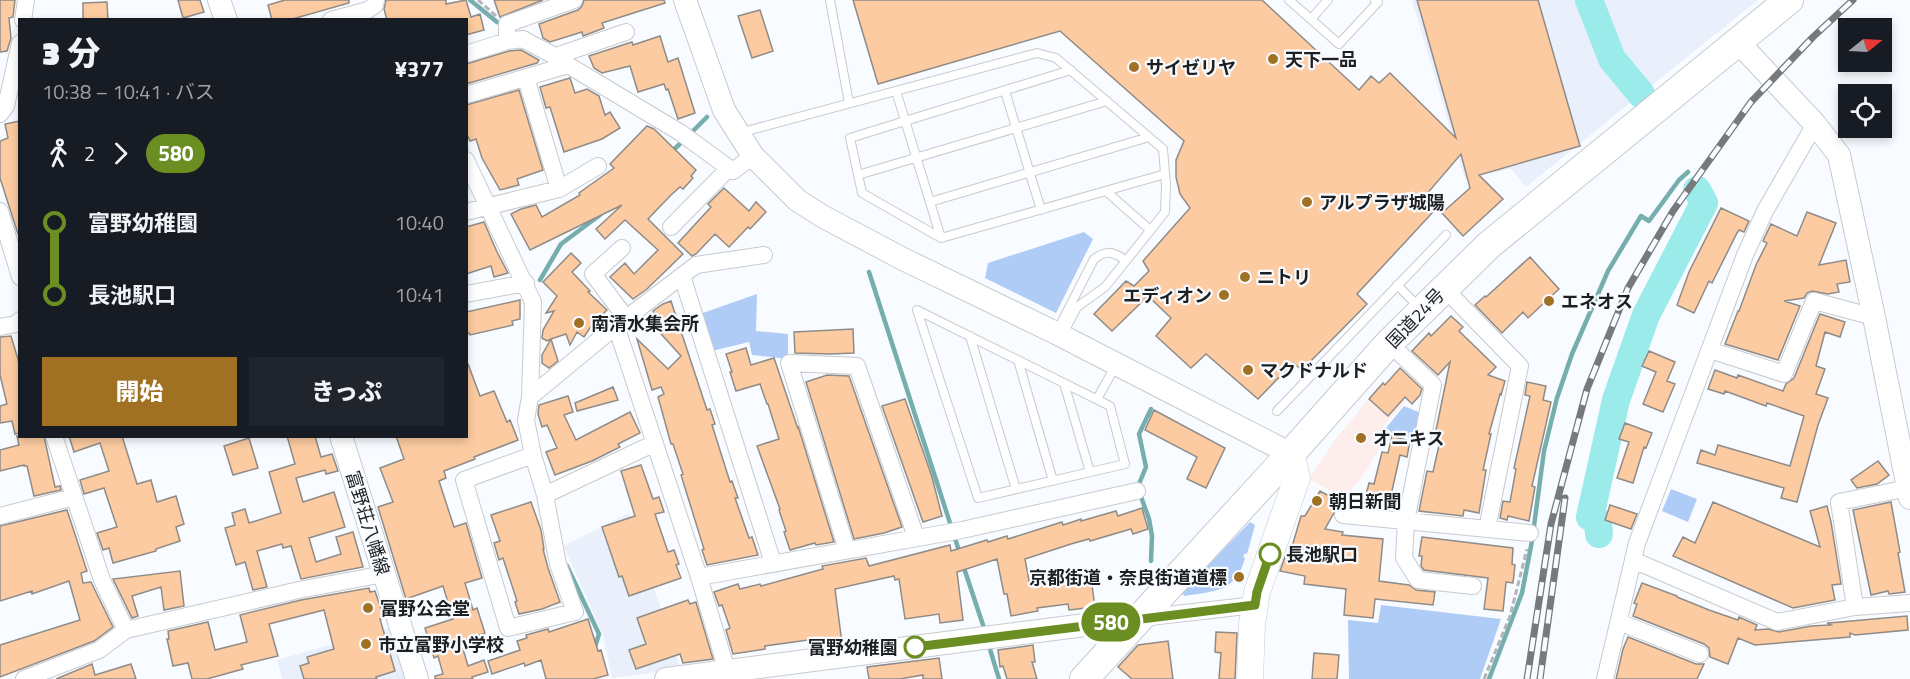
<!DOCTYPE html>
<html lang="ja">
<meta charset="utf-8">
<style>
body{margin:0;font-family:"Titillium Web","Noto Sans JP",sans-serif;background:#20242c;color:#f1f3f6;height:100vh;display:flex;flex-direction:column;font-size:22px;white-space:nowrap}
*{box-sizing:border-box;margin:0}
p{font-size:20px;color:#9ea1a6}
.icon{flex:none;width:33px;height:33px;fill:none;stroke:currentColor;stroke-width:2;stroke-linecap:round;stroke-linejoin:round}
.map{position:relative;flex:1;overflow:hidden}
.drawer{position:absolute;left:18px;top:18px;width:450px;height:420px;display:flex;flex-direction:column;background:#171b24;border-radius:0px;box-shadow:0 3px 9px #0003}
.drawer>*{flex:none}
.badge{padding:0 12px;border-radius:20px;font-size:21px;line-height:39px}
.needle{width:39px;rotate:72deg}
.buttons{position:absolute;left:1838px;top:18px;display:grid;gap:12px}
.buttons a{display:grid;place-items:center;width:54px;height:54px;border-radius:0px;background:#171b24;box-shadow:0 3px 9px #0003;font-size:30px}
.map>.badge{position:absolute;translate:-50% -50%;box-shadow:0 0 0 3px #fff}
.legs{display:flex;align-items:center;gap:9px;height:66px;padding:0 24px;font-size:20px}
.legs p{margin-inline-start:auto}
.summary{display:flex;align-items:center;justify-content:space-between;height:102px;padding:0 24px}
h1{font-size:33px;font-weight:800;line-height:45px}
.primary-button{display:flex;gap:12px;margin-top:auto;padding:12px 24px}
.primary-button a{flex:1;height:69px;border-radius:0px;background:#a07023;color:#fff;font-size:24px;font-weight:800;line-height:69px;text-align:center}
.primary-button a+a{background:#20242c;color:#f1f3f6}
ul{padding:0 24px;list-style:none}
li{display:flex;align-items:center;gap:21px;height:72px;font-size:22px}
li i{display:grid;place-items:center;width:9px;height:100%;margin:0 8px;background:currentColor}
li i::after{content:'';width:15px;height:15px;margin:-8px;border:4px solid;border-radius:50%;background:#171b24}
li p{margin-inline-start:auto}
li:first-child i{background:linear-gradient(#0000 50%,currentColor 0)}
li:last-child i{background:linear-gradient(currentColor 50%,#0000 0)}
.map>svg:first-child{display:block}
.commercial{fill:#fdedeb}
.built{fill:#e9f0fb}
.green{fill:#afccf7}
.water{fill:#9bebeb;stroke:#76aeae;stroke-width:1.5}
.lines{fill:none;stroke-linecap:round;stroke-linejoin:round}
.stream{stroke:#76aeae;stroke-width:4.5}
.river{stroke:#9bebeb;stroke-width:28}
.building{fill:#fccba1;stroke:#8f8b88;stroke-width:1.5}
.lane-casing{stroke:#c7cace;stroke-width:10}
.street-casing{stroke:#c7cace;stroke-width:18}
.secondary-casing{stroke:#c7cace;stroke-width:24}
.primary-casing{stroke:#c7cace;stroke-width:27}
.highway-casing{stroke:#c7cace;stroke-width:30}
.path{stroke:#b3b5b8;stroke-width:3;stroke-dasharray:6 3;stroke-linecap:butt}
.lane{stroke:#fff;stroke-width:8}
.street{stroke:#fff;stroke-width:16}
.secondary{stroke:#fff;stroke-width:22}
.primary{stroke:#fff;stroke-width:26}
.highway{stroke:#fff;stroke-width:28}
.rail-casing{stroke:#77797c;stroke-width:7}
.rail{stroke:#f8fbff;stroke-width:4.5;stroke-dasharray:14;stroke-linecap:butt}
.line-1-casing{stroke:#fff;stroke-width:14}
.line-1{stroke:#6b8e23;stroke-width:9}
.poi-dot{fill:#a07023;stroke:#f8fbff;stroke-width:2}
.stop-1-dot{fill:#fff;stroke:#6b8e23;stroke-width:3}
.labels{text-anchor:middle;dominant-baseline:central;stroke-width:4.5;stroke-linejoin:round;paint-order:stroke}
.poi-label{font-size:18px;font-weight:bold;fill:#1e1f21;stroke:#f8fbff;text-anchor:start}
.street-label{font-size:18px;fill:#1e1f21;stroke:#f8fbff}
.stop-label{font-size:18px;font-weight:bold;fill:#1e1f21;stroke:#f8fbff;text-anchor:start}
</style>
<div class="map">
<svg width="1910" height="679" viewBox="0 0 1910 679">
<rect width="100%" height="100%" fill="#f8fbff"/>
<!-- commercial -->
<path class="commercial" d="M1383,381L1406,401L1383,426L1389,433L1362,477L1344,498L1309,479L1333,443Z"/>
<!-- built -->
<path class="built" d="M1412,0H1586L1609,61L1636,98L1526,187L1511,169L1465,179Z
M1602,0H1758L1651,86L1622,53Z
M629,513L681,669L612,678L603,635L564,546Z
M392,627L408,679H282L277,660Z"/>
<!-- green -->
<path class="green" d="M1084,232L1093,239L1056,313L985,278L988,263Z
M757,294L756,331L788,334V359L752,355L749,342L712,351L700,314Z
M1404,406L1421,413L1415,439L1392,433L1386,428Z
M1671,489L1697,499L1688,522L1662,511Z
M1250,522L1255,525L1247,554L1245,553L1243,557L1245,558C1236,592 1215,591 1185,596L1181,593Z
M1381,605L1501,619L1480,679H1349L1348,620L1378,623Z"/>
<!-- water -->
<path class="water" d="M1604,455L1589,524L1582,516L1589,467Z"/>
<g class="lines">
<!-- stream -->
<path class="stream" d="M470,0L497,22
M691,133L707,117
M671,152L683,141
M869,272L960,554
M540,280L561,244L600,215
M1151,561L1152,536L1149,519L1139,491V484L1146,467L1139,434L1151,409
M963,565L983,625
M567,566L599,634L595,647
M989,646L999,679
M1489,679L1522,593L1532,541L1544,451L1557,398L1572,354L1608,271L1641,216L1649,221L1679,180L1688,172"/>
<!-- river -->
<path class="river" d="M1589,0L1612,59L1641,94
M1599,534L1598,522L1590,517L1616,400L1646,315L1704,203L1697,190"/>
</g>
<!-- building -->
<path class="building" d="M0,0H15L13,17L9,18L11,38L7,51L0,52Z
M178,0H200L204,12L183,18Z
M285,0H349V3L289,20H272L268,5Z
M386,0H446V4L466,0L471,17L480,14L484,30L466,35V20H387L384,9Z
M494,0H543L500,17Z
M584,0H664L665,3L602,23L604,28L583,36L582,32L550,42L543,38L539,24L578,10L582,6Z
M853,0H1262L1359,90L1371,76L1379,83L1390,73L1456,138L1417,0H1538L1580,146L1479,175L1503,199L1463,236L1442,213L1470,188L1461,154L1425,196L1434,211L1357,294L1367,304L1302,370L1293,363L1258,399L1206,354L1191,368L1156,336L1171,318L1148,296L1112,331L1094,314L1126,281L1134,286L1149,271L1143,261L1190,208L1180,194L1176,177V160L1184,141L1060,31L878,84Z
M107,2L108,20H83V3Z
M760,10L773,51L752,58L738,16Z
M660,36L668,62L678,58L695,113L678,119L668,89L666,90L664,84L638,92L630,66L602,73L594,68L589,56L632,42L633,45Z
M521,50L539,60L537,63L466,84V64L509,51Z
M570,78L575,93L587,89L599,96L605,115L610,112L620,128L602,139L564,152L550,107L546,108L540,87Z
M519,90L543,170L517,179L519,185L500,190L482,158L476,139L470,141L466,132V105Z
M20,121V233L18,234L0,178V141L8,138L5,124Z
M647,126L654,129L696,170L691,176L693,178L683,189L680,187L671,195L648,219L683,254L647,289L633,299L610,277L625,263L634,274L658,250L625,220L605,239L596,229L622,205L530,250L511,214L521,209L536,205L542,217L580,195L579,193L614,168L610,164Z
M724,188L749,211L756,202L766,212L750,229L748,227L729,247L715,234L696,254L692,256L678,243L711,207L708,204Z
M1721,208L1749,221L1744,232L1739,230L1737,233L1712,283L1709,281L1694,313L1677,305L1689,272Z
M1807,212L1836,223L1819,265L1846,260L1850,282L1837,284L1839,292L1828,294L1812,291L1807,293L1804,298L1784,301L1800,306L1778,360L1725,344L1738,311H1739L1756,265L1767,243L1763,241L1771,224L1797,236Z
M484,222L497,252L508,273L494,277L491,266L466,274V227Z
M571,253L581,263L572,272L590,291L588,292L607,310L592,325L584,337L577,332L570,345L566,334L551,339L558,361L549,368L542,363V355L551,339L547,341L542,338L543,330L554,311L546,313L557,296L543,282Z
M1530,257L1559,289L1528,318L1523,312L1502,333L1475,305L1485,296L1486,297Z
M520,300V319L512,321L513,325L470,335L469,333L466,334V312Z
M671,301L707,410L710,409L715,424L712,425L730,482L732,481L738,498H735L749,538L752,537L758,555L707,565L702,550L704,549L681,475L683,474L673,444H671L658,397L664,394L661,387L652,390L637,339L668,369L681,356L653,325L657,323L653,311L663,304Z
M1820,314L1845,322L1840,337L1825,332L1816,366L1825,369L1816,394L1828,398L1818,425L1797,502L1781,498L1784,488L1697,463L1701,450L1715,455L1718,445L1790,466L1804,416L1767,403L1766,406L1725,391L1724,394L1708,389L1715,370L1737,378L1738,375L1783,391L1786,384L1794,378Z
M1451,316L1463,327L1459,331L1496,367L1488,375L1505,381L1501,395L1500,394L1489,434H1491L1483,470H1486L1479,513L1464,510L1463,516L1419,511L1427,471L1433,472L1440,441L1434,440L1450,362L1438,375L1412,351L1429,333L1431,336Z
M853,329L854,353L830,354L795,353L794,332Z
M11,336L20,366V433L15,434L12,421L0,423V406L7,404L0,375V337Z
M746,348L751,365L774,358L798,429V426L834,542L816,545L815,543L790,550L784,532L786,531L779,510L780,509L757,446L779,439L768,404H767L760,384L736,391L730,372H732L726,354Z
M1649,351L1675,362L1667,381L1675,384L1663,412L1643,404L1656,372L1642,366Z
M466,364H468L480,396L494,391L507,422L510,420L518,440L474,457L475,459L444,471L446,478L439,481L454,527L466,523L482,578L465,583L473,610L477,608L485,633L461,642L468,666L484,660L488,672L472,677L473,679H435V676L443,674L438,656L434,658L425,628L453,619L443,586L406,599L378,507L393,502L380,468L404,459L396,436H466Z
M1400,368L1422,389L1420,395L1412,404L1405,397L1388,416L1369,399L1383,383L1385,385Z
M827,375L849,376L902,527L884,533L854,539L806,382Z
M1527,382L1546,386L1543,400L1551,402L1532,486L1535,487L1529,521L1508,516L1507,520L1500,518L1503,501L1510,502L1516,469L1514,468L1530,396L1525,395Z
M613,387L618,400L577,411L575,403Z
M568,396L573,412L564,415L576,440L630,412L640,433L618,444L620,447L592,461L555,475L546,452L557,448L547,425L542,427L538,414L539,405Z
M905,399L932,477L942,516L923,522L882,406Z
M1154,410L1225,448L1206,488L1187,479L1197,457L1145,430Z
M1625,423L1652,433L1646,448L1644,447L1633,483L1617,478L1629,442L1619,439Z
M17,436H44L55,487L60,486L61,490L34,496L27,466H24V465L0,471V450L19,445Z
M69,436H122L137,484L151,480L157,502L176,496L184,524L176,527L180,541L156,549V551L113,563L109,548L103,550L97,533L117,527L104,488L84,494L80,480L109,471L100,443L74,452Z
M287,436H315L321,457L332,454L338,471L326,474L325,470L296,478L303,502L334,492L345,527L309,538L316,562L341,554L336,537L353,532L363,567L301,579L291,546L283,548L282,544L257,551L267,587L253,590L245,562L236,565L225,528L235,525L232,513L245,509L249,523L281,513L269,472L295,464Z
M1392,436L1410,441L1407,457L1400,455L1389,504L1365,499L1369,483L1374,484L1382,452L1388,453Z
M249,438L258,468L233,475L224,446Z
M1878,461L1889,475L1877,484L1857,488L1851,480Z
M641,465L653,499L659,497L664,512L655,514L668,552L674,550L679,564L676,565L681,578L629,596L622,576L619,577L602,527L635,516L621,471Z
M1320,491L1340,502L1325,529L1343,532L1342,535L1383,539L1379,581L1409,585L1416,590L1435,592L1433,605L1375,599L1373,618L1344,615L1346,589L1304,584L1305,576L1280,571L1285,557H1289L1301,516H1305Z
M531,502L541,530L544,549H543L548,568L560,602L542,609L519,614L515,602L517,601L503,558L499,560L494,543L500,541L491,515Z
M1713,502L1820,547L1810,511L1827,506L1831,522L1841,584L1832,585L1835,600L1793,608L1673,556L1683,537L1695,543Z
M1891,502L1900,552L1898,553L1905,592L1889,594L1888,591L1871,595L1853,510Z
M1610,505L1637,514L1631,529L1605,520Z
M1142,508L1148,529L1133,534L1131,529L1090,541L1089,539L1071,544L1025,559L1030,586L1091,578L1095,607L1069,610L1068,604L1037,608L1038,611L1011,616L1007,594H1004L997,559L957,572L963,620L940,623L939,614L905,619L899,579L895,580L894,576L835,589L842,643L816,646L815,639L765,646V649L733,654L726,630L730,628L722,605L719,606L714,592L738,584L740,589L760,584L761,586L823,569L822,566L866,558L869,566L950,545L951,551L987,540L988,542L1007,536L1008,539L1062,522L1063,525L1081,519V521L1116,511L1118,516Z
M67,510L87,571L81,573L83,583L91,582L113,627L94,641L0,677V645L80,620L69,581L32,594V591L0,601V526Z
M1422,537L1513,548L1512,564L1515,565L1513,583L1506,582L1503,611L1484,609L1488,578L1424,570L1421,566L1422,556H1419Z
M180,571L184,606L164,610L161,587L132,596L138,616L132,618L113,579Z
M1642,583L1677,596V597L1709,610L1738,620L1739,617L1757,625L1755,630L1768,629L1779,632L1811,626L1831,625L1827,623H1829L1907,616L1908,630L1855,635L1850,633V637L1755,645L1738,638L1728,664L1710,657L1709,648L1704,644L1633,616L1637,604L1634,603Z
M369,588L370,592L375,591L384,618L380,619L395,671L376,677L377,679H304L300,666L309,663L307,657L334,649L324,610L269,624L278,656L241,665L243,669L207,679H192L188,663L173,666L167,639H169L168,631L208,622L215,650L247,642L240,615L301,600Z
M688,600L690,604L696,602L713,659L683,663L680,654L636,669L629,650L646,644L637,618Z
M588,619L598,651L601,650L608,675L593,679H546L541,660L525,666L524,663L492,674L488,661L520,650L517,641L527,638L526,635L548,629L549,632Z
M1216,632L1237,633L1235,679H1219L1221,653L1215,652Z
M1628,637L1696,664H1704L1697,679H1616L1623,649Z
M1168,641L1173,679H1132L1118,667L1138,645Z
M1033,645L1035,662H1032L1037,679H1007L1003,666L1000,667L998,650Z
M1314,653L1339,655L1337,679H1312Z
M939,658L942,679H923V675L900,679H869L867,667Z
M92,664L95,675L131,664L136,679H56Z"/>
<g class="lines">
<!-- lane casing -->
<g class="lane-casing">
<path id="lane" d="M830,0L849,103
M1289,0L1339,44L1378,2L1375,0
M1311,19L1328,0
M896,91L941,238L1165,174
M1005,91L1041,210
M739,133L1037,53L1056,58L1163,149L1166,185L1165,212L1105,287L1077,307L1062,336
M858,175L1107,101
M1106,191L1150,230
M930,202L1149,137
M941,238L862,193L850,138L1071,70
M1397,285L1420,308
M917,310L1110,406L1125,464L978,498Z
M1057,331L1094,259C1105,251 1111,251 1122,258
M970,336L1016,489
M1018,360L1053,481
M1064,383L1090,472
M1097,399L1116,365
M1277,411L1446,235"/>
</g>
<!-- street casing -->
<g class="street-casing">
<path id="street" d="M23,20L26,0
M331,20L368,10L375,5L376,0
M507,41V24L574,0
M466,54L507,41L523,39C538,48 554,54 568,65L681,133L733,171L753,156
M556,56L626,32
M526,78L559,189
M466,95L568,65
M0,114L6,106L20,43
M466,160L533,302L530,397L526,420L533,455L545,495L558,564L575,612L508,628L464,480L533,455
M0,211L20,277
M466,212L559,189L598,166
M671,227L729,168
M622,248L593,274L626,318
M682,276L773,563
M1444,288L1520,366L1487,529
M466,294L526,283
M616,326L699,577L727,671
M0,327L16,324L20,320
M1389,343L1433,385L1406,521L1404,558L1418,580L1473,586
M1710,350L1784,374L1814,301L1874,317
M530,397L616,326L696,265L764,255
M54,436L102,580L126,630
M545,495L655,443
M1343,515L1530,533
M0,516L74,497
M847,550L789,363L857,366L916,537
M1633,560L1777,622L1855,607L1910,603
M699,577L962,530L1137,491
M1855,607L1839,502L1908,488
M1141,618L1255,605
M1619,622L1700,654
M24,679L99,650L126,630L299,590L384,574
M1605,679L1637,543L1745,255L1765,211L1815,124"/>
</g>
<!-- secondary casing -->
<g class="secondary-casing">
<path id="secondary" d="M219,0L226,20
M685,0L724,110L753,156L797,200L822,216L903,259L1056,333L1291,454
M1737,41L1815,124L1839,155L1874,317L1910,498
M341,436L417,679
M666,679L1140,618"/>
</g>
<!-- primary casing -->
<g class="primary-casing">
<path id="primary" d="M1250,679L1252,624L1257,592L1297,478L1291,454"/>
</g>
<!-- highway casing -->
<g class="highway-casing">
<path id="highway" d="M1084,679L1295,449L1389,343L1489,245L1789,0"/>
</g>
<!-- path -->
<path class="path" d="M478,0L496,16
M1484,679L1510,616L1527,549"/>
<!-- lane -->
<use href="#lane" class="lane"/>
<!-- street -->
<use href="#street" class="street"/>
<!-- secondary -->
<use href="#secondary" class="secondary"/>
<!-- primary -->
<use href="#primary" class="primary"/>
<!-- highway -->
<use href="#highway" class="highway"/>
<!-- rail casing -->
<g class="rail-casing">
<path id="rail" d="M1527,679L1551,524L1587,389L1628,288L1673,211L1751,102L1813,37L1853,0
M1540,679L1565,498"/>
</g>
<!-- rail -->
<use href="#rail" class="rail"/>
</g>
<g class="lines">
<!-- line-1 casing -->
<g class="line-1-casing">
<path id="line-1" d="M915,647L1255,605L1257,592L1270,554"/>
</g>
<!-- line-1 -->
<use href="#line-1" class="line-1"/>
</g>
<!-- markers -->
<g class="poi-dot">
<circle cx="1273" cy="59" r="6"/>
<circle cx="1134" cy="67" r="6"/>
<circle cx="1307" cy="202" r="6"/>
<circle cx="1245" cy="277" r="6"/>
<circle cx="1224" cy="295" r="6"/>
<circle cx="1549" cy="301" r="6"/>
<circle cx="579" cy="323" r="6"/>
<circle cx="1248" cy="370" r="6"/>
<circle cx="1361" cy="438" r="6"/>
<circle cx="1317" cy="501" r="6"/>
<circle cx="1239" cy="577" r="6"/>
<circle cx="368" cy="608" r="6"/>
<circle cx="366" cy="644" r="6"/>
</g>
<g class="stop-1-dot">
<circle cx="1270" cy="554" r="10"/>
<circle cx="915" cy="647" r="10"/>
</g>
<g class="labels">
<!-- poi labels -->
<g class="poi-label">
<text x="1285" y="59">天下一品</text>
<text x="1146" y="67">サイゼリヤ</text>
<text x="1319" y="202">アルプラザ城陽</text>
<text x="1257" y="277">ニトリ</text>
<text x="1212" y="295" text-anchor="end">エディオン</text>
<text x="1561" y="301">エネオス</text>
<text x="591" y="323">南清水集会所</text>
<text x="1260" y="370">マクドナルド</text>
<text x="1373" y="438">オニキス</text>
<text x="1329" y="501">朝日新聞</text>
<text x="1227" y="577" text-anchor="end">京都街道・奈良街道道標</text>
<text x="380" y="608">富野公会堂</text>
<text x="378" y="644">市立富野小学校</text>
</g>
<!-- street labels -->
<g class="street-label">
<text transform="translate(1415 318) rotate(-46)">国道24号</text>
<text transform="translate(368 523) rotate(73)">富野荘八幡線</text>
</g>
<!-- stop labels -->
<g class="stop-label">
<text x="1286" y="554">長池駅口</text>
<text x="898" y="647" text-anchor="end">富野幼稚園</text>
</g>
</g>
</svg>
<div class="buttons">
<a><svg class="needle" viewBox="-14 -14 28 28"><path d="M0-13l5 13h-10z" fill="#e53935"/><path d="M0 13l5-13h-10z" fill="#9ea1a6"/></svg></a>
<a><svg class="icon" aria-label="locate" viewBox="0 0 24 24"><circle cx="12" cy="12" r="6"/><path d="M12 2v4M12 18v4M2 12h4M18 12h4"/></svg></a>
</div>
<b class="badge" style="left:1111px;top:622px;background:#6b8e23;color:#fff">580</b>
<section class="drawer">
<div class="summary"><div><h1>3 分</h1><p>10:38 – 10:41 · バス</p></div><b>¥377</b></div>
<div class="legs"><svg class="icon" aria-label="walk" viewBox="0 0 24 24"><circle cx="13" cy="4" r="2"/><path d="M13 8l-2 6 4 7M11 14l-3 7M7 12l3-4h3l4 4"/></svg>2<svg class="icon" aria-label="forward" viewBox="0 0 24 24"><path d="M9 5l7 7-7 7"/></svg><b class="badge" style="background:#6b8e23;color:#fff">580</b></div>
<ul>
<li><i style="color:#6b8e23"></i><b>富野幼稚園</b><p>10:40</p></li>
<li><i style="color:#6b8e23"></i><b>長池駅口</b><p>10:41</p></li>
</ul>
<div class="primary-button"><a>開始</a><a>きっぷ</a></div>
</section>
</div>
